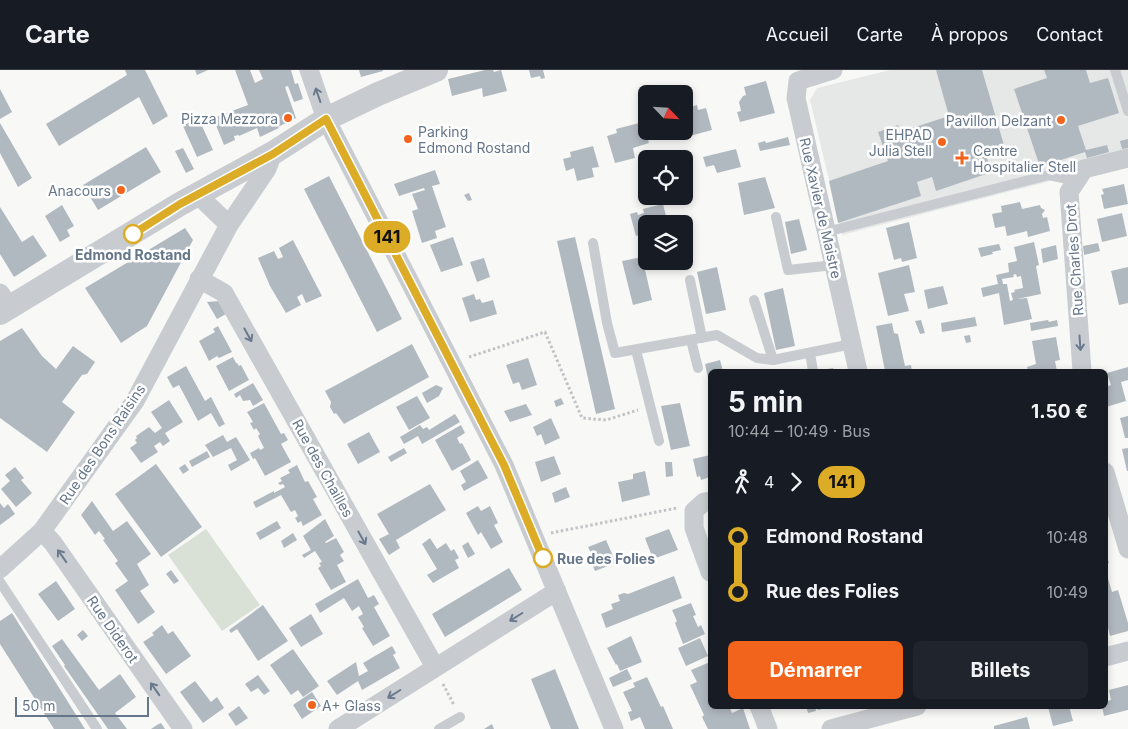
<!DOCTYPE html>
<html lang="fr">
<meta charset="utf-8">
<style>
body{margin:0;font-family:Inter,sans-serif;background:#20242c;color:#f1f3f6;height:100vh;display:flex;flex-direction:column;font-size:19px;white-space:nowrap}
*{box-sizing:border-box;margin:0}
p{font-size:16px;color:#9ea1a6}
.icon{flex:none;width:28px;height:28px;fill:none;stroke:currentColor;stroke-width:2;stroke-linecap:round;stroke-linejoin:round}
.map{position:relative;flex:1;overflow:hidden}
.sheet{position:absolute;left:708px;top:299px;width:400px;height:340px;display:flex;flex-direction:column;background:#171b24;border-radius:8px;box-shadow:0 2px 8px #0003}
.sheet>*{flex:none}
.badge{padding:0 10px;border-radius:16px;font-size:18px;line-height:32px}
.needle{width:32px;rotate:115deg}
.buttons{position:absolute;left:638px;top:15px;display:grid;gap:10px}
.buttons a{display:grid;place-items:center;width:55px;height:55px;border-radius:8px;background:#171b24;box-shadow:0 2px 8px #0003;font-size:25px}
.scale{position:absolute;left:15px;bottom:12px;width:134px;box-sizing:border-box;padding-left:5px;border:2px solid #65768a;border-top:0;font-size:14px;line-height:18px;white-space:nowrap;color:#65768a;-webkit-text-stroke:4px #fff;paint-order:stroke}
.map>.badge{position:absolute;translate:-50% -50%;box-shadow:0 0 0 2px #fff}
.legs{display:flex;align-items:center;gap:8px;height:55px;padding:0 20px;font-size:16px}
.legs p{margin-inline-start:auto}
.summary{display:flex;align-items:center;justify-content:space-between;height:85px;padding:0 20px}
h1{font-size:28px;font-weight:700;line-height:38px}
.button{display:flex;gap:10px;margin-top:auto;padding:10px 20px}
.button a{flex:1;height:58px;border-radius:8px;background:#f2631c;color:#fff;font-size:20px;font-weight:700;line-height:58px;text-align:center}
.button a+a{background:#20242c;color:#f1f3f6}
ul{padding:0 20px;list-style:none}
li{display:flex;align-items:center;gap:18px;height:55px;font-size:19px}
li i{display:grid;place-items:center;width:8px;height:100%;margin:0 6px;background:currentColor}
li i::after{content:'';width:12px;height:12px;margin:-6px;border:4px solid;border-radius:50%;background:#171b24}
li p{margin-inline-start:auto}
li:first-child i{background:linear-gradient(#0000 50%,currentColor 0)}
li:last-child i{background:linear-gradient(currentColor 50%,#0000 0)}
header{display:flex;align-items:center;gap:30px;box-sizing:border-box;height:70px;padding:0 25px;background:#171b24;border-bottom:1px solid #363941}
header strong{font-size:24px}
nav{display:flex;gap:28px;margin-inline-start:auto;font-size:18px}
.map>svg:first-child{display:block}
.built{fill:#e6e8e7}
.garden{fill:#d9e1d6}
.building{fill:#b1b9c0;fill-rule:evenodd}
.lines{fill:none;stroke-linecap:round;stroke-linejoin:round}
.path{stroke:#c1c3c6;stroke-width:3;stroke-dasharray:2.5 2.5;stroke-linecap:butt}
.service{stroke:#c8ccd0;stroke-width:10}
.minor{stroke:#c8ccd0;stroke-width:19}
.tertiary{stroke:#c8ccd0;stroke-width:24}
.oneway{stroke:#6a7a8e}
.line-1-casing{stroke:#fff;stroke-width:11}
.line-1{stroke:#dcac27;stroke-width:8}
.poi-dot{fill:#f2631c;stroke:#fff;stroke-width:2}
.stop-1-dot{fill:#fff;stroke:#dcac27;stroke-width:2.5}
.labels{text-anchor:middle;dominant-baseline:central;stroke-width:5;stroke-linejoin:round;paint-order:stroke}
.poi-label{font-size:14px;fill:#65768a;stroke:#fff;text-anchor:end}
.street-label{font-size:14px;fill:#65768a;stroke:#fff}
.stop-label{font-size:14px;font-weight:bold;fill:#65768a;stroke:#fff}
</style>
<header>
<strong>Carte</strong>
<nav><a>Accueil</a><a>Carte</a><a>À propos</a><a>Contact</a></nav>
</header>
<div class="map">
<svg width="1128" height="659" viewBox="0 0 1128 659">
<rect width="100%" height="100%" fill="#f8f9f6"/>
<!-- built -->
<path class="built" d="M890,0H1128V80L1074,96L1058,109L842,165L810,30L817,18Z"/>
<!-- garden -->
<path class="garden" d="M206,459L260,535L222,561L168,485Z"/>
<!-- building -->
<path class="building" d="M125,0H145L168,46L153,55L139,27L59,76L46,54L127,5Z
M195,0H208L197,5Z
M235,0H250L255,13L263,9L259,0H291L295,14L298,13L303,29L294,32L288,16L285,17L296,48L278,57L279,58L260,67L257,58L239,66V65L234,66L235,70L224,75L213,48L248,35Z
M359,0H383V1L361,7Z
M485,0H493L494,2L501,0L507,21L483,27L482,18L452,26L448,9Z
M529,0H543L545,8L541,9L540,6L531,8Z
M936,0H982L1006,82L987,88L992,102L936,121L932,107L917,112L921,126L838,153L829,111L888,91L878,62L898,55L900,62L949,46Z
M1044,0H1086L1090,13L1108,8L1119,43L1078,56L1086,80L1107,75L1109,82L1087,88L1085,82L1040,97L1014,19L1047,8Z
M766,11L775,43L740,52L737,42L741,41L739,32L743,26L746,25L744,17Z
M0,19L12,42L0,49Z
M697,35L698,40L706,38L712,60L675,70L673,61H684V39Z
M197,45L213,80L197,87L183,56L188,53L187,48Z
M643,52L649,73L633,78L635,88L615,93L607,66L617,63L616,59Z
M0,53L32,108L18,117L0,83Z
M788,67L790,75L760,81L758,73L765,71L766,73Z
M1128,69V78L1122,79L1120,71Z
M593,76L599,97L592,98L594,107L577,111L574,98L566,101L563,89L571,87L570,82Z
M146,77L161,102L98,140L83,115Z
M183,78L194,99L186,103L175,81Z
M736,79L741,97L717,103L714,95L706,97L703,87Z
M435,100L440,114L432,116L446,157L435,161L437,168L422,173L412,141L418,139L412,124L425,120L424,118L399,126L394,114Z
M329,106L402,249L377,262L304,119Z
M765,107L775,138L744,145L738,113Z
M1124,114L1128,134L1104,139L1101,125L1104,124L1102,119Z
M469,123L472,130L468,131L464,125Z
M1020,132L1022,139L1040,135L1041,138L1045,140L1042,144L1043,148L1047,147L1050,161L1028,167L1027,161L1007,166L1005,156L995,158L992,144L1002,142L1001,136Z
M663,134L668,154H646V163L636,166L630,144L637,142L638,145L644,143L643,139Z
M62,135L74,156L67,160L70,166L60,172L45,146Z
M0,137L22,172L33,165L47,186L14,207L0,184Z
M1122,143L1127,166L1102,172L1097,149Z
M799,149L807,180L791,184L785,152Z
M909,152L917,188L902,192L901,188L894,190L886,158Z
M185,158L193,170L147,256L121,273L85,218Z
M453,167L463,195L441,202L430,175Z
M575,167L615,339L596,344L557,171Z
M293,170L322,226L306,233L302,224L297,227L301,235L286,243L270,216L258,188L274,181L278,189L283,187L279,178Z
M1034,172L1039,195L1036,196L1041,224L1017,229L1027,228L1032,249L1004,255L999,223L983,227L981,218L998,214L996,205L1009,202L1008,193L1017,191L1014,177ZM1016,204L1017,207L1021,206L1023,218L1014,220L1015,222L1011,223L1013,230L1010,231L1007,214H1003L1002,209L1014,207L1013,205Z
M1098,173L1100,181L1084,185L1083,176Z
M999,174L1001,180L992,182L993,184L981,187L978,178Z
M1056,175L1058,189L1043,193L1041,179Z
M642,187L652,230L633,235L622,191Z
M484,188L490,207L477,212L470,192Z
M909,195L915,222L904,224L909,241L888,246L878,203Z
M717,197L726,240L706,244L697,202Z
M1128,197V233L1119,235L1111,201Z
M943,216L948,234L928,239L924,220Z
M783,218L795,276L776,280L764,223Z
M474,224L476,230L480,229L482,233L493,230L497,244L470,252L462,228Z
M219,231L226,244L217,249L207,232Z
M975,247L977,256L942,262L941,253Z
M921,250L925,263L920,264L915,251Z
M1048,250L1049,252L1057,250L1058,256L1031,261L1030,253Z
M892,253L894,263L898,264L905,296L911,295L912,301H885L876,256Z
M218,256L232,282L219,288L217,286L209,291L199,271L215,262L213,259Z
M22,258L42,286L56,299L73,276L95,292L87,304L82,305L62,332L75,342L47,382L0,348V271Z
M970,265L971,272L966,273L964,266Z
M1056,267L1060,290L1055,291L1057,301H1028L1027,297L1036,294L1032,271Z
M412,274L429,307L344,354L336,343L334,344L330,337L331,332L325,321Z
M233,287L236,293H237L239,296L241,295L249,310L229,321L216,296Z
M528,288L537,315L522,320L519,312L513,314L506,295Z
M720,290L723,301H710L709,313L705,294Z
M186,296L205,331L211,327L225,354L219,357L211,343L198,351L179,315L173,318L167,307Z
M1128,297V310L1121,312L1126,331L1106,337L1105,317L1111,315L1107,303Z
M833,298L834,301H821V300Z
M253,313L263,330L253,336L250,330L243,331L240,325L236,328L234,324Z
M436,315L443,318L439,326L427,333L422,323Z
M417,326L430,348L409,360L396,337Z
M561,328L564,334L556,337L554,331Z
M169,330L183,352L165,363L170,371L163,376L160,372L154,376L158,382L141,393L130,378L137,373L135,370L137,368L136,366L149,357L155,363L162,358L151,342Z
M264,333L281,364L284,363L288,370L281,374L291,392L265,406L255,388L253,389L250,383L259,378L260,380L264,378L258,366L260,364L256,358L254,360L250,353L253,352L247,342Z
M680,333L690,376L671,380L661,336Z
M526,334L532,345L510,352L504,341Z
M455,344L460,352L422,374L418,366L404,374L400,367L420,355L423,359L427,357L429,360Z
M1128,346V368H1125L1120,348Z
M551,348L560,368L545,375L541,364L537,366L533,357Z
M461,355L465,363L457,368L460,374L462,373L471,390L452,401L435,370Z
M369,362L380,382L358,394L347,374Z
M223,365L227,372L236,367L250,390L231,401L228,395L237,390L231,378L213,387L205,375Z
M404,378L407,383L391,392L388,387Z
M1128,378V401H1127L1122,379Z
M207,381L210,387L192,397L189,391Z
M710,385V407L701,410L700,406L697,407L693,389Z
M554,386L561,404L541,412L535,392Z
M478,390L488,408L464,421L461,415L466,412L460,401Z
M665,392H672L673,406L666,407Z
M156,394L202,457L161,487L115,424Z
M185,394L189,400L183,404L179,398Z
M297,395L305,412L308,411L317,427L313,429L322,445L303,456L301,451L298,453L295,448L298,446L295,440L291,442L281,425L256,438L253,432L274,421V423L285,417L283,414L280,415L278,413L282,411L280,408L290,403L288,400Z
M15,397L24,408L21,410L32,423L16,437L1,419L10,411L5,405Z
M645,401L650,425L622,432L618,412L633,409V404Z
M430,414L446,440L396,470L400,478L389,485L379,469L389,464L377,444Z
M566,417L570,427L555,433L552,423Z
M92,431L113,461L127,451L151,484L137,494L149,515L140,521L155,542L138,554L115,520L128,511L115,493L118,491L103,470L105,469L99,461L95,465L81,445Z
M0,433L4,438L8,434L15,444L0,455Z
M478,436L481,441L490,436L498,453L494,455L503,472L491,479L481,462L478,465L466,443Z
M325,449L334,466L325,472L326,473L336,468L344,482L340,485L344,491L337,495L346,512L331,520L318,498L321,496L319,493L322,492L315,481L304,488L302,485L311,480L303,466Z
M277,451L281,458L260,470L256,463Z
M669,459L678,480L653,489L645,468Z
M293,463L297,470L284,478L281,471Z
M430,468L437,479L446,473L451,481L454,479L459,488L455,490L459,498L433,513L427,505L437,499L422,474Z
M606,470L616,493L595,501L591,492L594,490L588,477Z
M468,472L475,484L468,488L462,476Z
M1105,481L1109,493L1105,494Z
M509,498L522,520L445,567L432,544Z
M1105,498L1112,522L1118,520L1128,553V561L1110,566L1105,545Z
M171,500L179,511L174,514L166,504Z
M674,506L682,528L606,558L601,544L613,539L611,534L620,531L618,525L624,523L628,524Z
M358,509L368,528L374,525L379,534L374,537L390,566L373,576L362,558L364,557L358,547L363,544L359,536L352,541L344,528L320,543L315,534Z
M56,511L75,539L58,551L38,524Z
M691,533L696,545L693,546L698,557L701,555L705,564L683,574L675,553L677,551L672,540Z
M263,535L288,571L258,591L237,559L231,563L229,560Z
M12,543L85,659H54L0,574V551Z
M311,544L323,564L301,577L289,558Z
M162,555L168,564L173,561L191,586L166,604L143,572L154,565L152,563Z
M83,560L88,566L82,571L77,565Z
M631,566L642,592L620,601L617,594L616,595L607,578Z
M700,568L708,586L686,596L678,578Z
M62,569L99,620L120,604L136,627L115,643L127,659H108L64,596L65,595L52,576Z
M392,576L396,583L393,585L400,598L362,620L358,611L337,625L327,611L356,592L359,606L368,601L363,593Z
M293,579L319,616L303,627L298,620L291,625L270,595Z
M710,592V636H729L732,643L743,638L750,659H708L702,647L704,645L690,615L697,612L691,600Z
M555,599L579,659H551L531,609Z
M627,599L632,609L613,617L609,608Z
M258,605L270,621L264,625L258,618L251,622L245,614Z
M647,607L661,637L663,636L673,659H645L640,647L631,651L628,642L632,641L623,622L635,617L633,613Z
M195,611L211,632L217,627L224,638L203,653L180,622Z
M1128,615V640L1104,646L1102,636H1105V632L1111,630L1109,620Z
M312,622L321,636L302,649L293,635Z
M239,636L248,648L236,656L228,644Z
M806,636H815L816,641L808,643Z
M817,636H830V637L818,640Z
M1051,636H1069L1073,651L1053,656L1048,637Z
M1027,647L1030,659H994V656Z
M161,653L165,659H151L157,655Z
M492,654L494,659H484Z"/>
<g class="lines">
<!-- path -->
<path class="path" d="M469,287L545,262L582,348L606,350L638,340
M551,463L677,438
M443,614L454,635"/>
<!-- service -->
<path class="service" d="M1115,0L1128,41
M776,147L788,200L834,195
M826,162L1049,105L1077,111
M593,173L607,253L615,283L717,265L757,288L773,290L852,274
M690,210L702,268
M754,230L773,290
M691,270L698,298
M636,280L659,371
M810,283L813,301
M0,512L97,659
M439,659L460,647"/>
<!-- minor -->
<path class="minor" d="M309,0L326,49L504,395L614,659
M833,0L798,11L796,28L858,301
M198,125L229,155
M199,209L224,223L435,597
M0,223L9,237
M1082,301L1069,122L1084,99L1128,88
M1105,402L1128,479
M710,431L704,432L694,441V458L710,502
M42,461L53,473L183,659
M0,499L42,461L135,331L229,155L267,99L273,83
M1105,587L1128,581
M759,636L768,659
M338,659L557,521
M831,659L917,636"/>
<!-- tertiary -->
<path class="tertiary" d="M0,243L180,134L273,83L326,49L378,24L436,0"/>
</g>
<!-- one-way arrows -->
<defs><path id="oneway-shaft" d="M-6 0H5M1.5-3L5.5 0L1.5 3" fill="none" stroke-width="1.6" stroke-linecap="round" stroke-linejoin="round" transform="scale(1.25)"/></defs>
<g class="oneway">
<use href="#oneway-shaft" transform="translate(318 25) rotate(-109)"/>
<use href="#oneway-shaft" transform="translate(248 265) rotate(61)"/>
<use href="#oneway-shaft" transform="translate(1080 273) rotate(86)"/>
<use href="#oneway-shaft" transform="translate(362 468) rotate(61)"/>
<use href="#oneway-shaft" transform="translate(62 486) rotate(-125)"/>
<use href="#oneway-shaft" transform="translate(516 547) rotate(148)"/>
<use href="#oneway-shaft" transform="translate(155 619) rotate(-125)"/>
<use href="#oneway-shaft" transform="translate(394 624) rotate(148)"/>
</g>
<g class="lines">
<!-- line-1 casing -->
<g class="line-1-casing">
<path id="line-1" d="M133,164L180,134L273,84L326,49L504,395L543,488"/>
</g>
<!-- line-1 -->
<use href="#line-1" class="line-1"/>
</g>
<!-- markers -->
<g class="poi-dot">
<circle cx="288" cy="48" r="5"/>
<circle cx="1061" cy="50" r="5"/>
<circle cx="408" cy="69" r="5"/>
<circle cx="942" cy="72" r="5"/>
<path d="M959.5 80.5h5v5h5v5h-5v5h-5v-5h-5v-5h5z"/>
<circle cx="121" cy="120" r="5"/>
<circle cx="312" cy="635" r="5"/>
</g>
<g class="stop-1-dot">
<circle cx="133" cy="164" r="9"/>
<circle cx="543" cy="488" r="9"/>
</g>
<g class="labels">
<!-- poi labels -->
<g class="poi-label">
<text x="278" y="48">Pizza Mezzora</text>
<text x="1051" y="50">Pavillon Delzant</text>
<text x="418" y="61" text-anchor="start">Parking<tspan x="418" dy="16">Edmond Rostand</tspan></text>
<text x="932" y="64">EHPAD<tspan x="932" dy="16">Julia Stell</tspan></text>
<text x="973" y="80" text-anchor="start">Centre<tspan x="973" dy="16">Hospitalier Stell</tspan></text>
<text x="111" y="120">Anacours</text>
<text x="322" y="635" text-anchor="start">A+ Glass</text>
</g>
<!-- street labels -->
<g class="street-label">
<text transform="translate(821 138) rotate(77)">Rue Xavier de Maistre</text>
<text transform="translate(1074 190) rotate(-94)">Rue Charles Drot</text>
<text transform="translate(102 374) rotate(-56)">Rue des Bons Raisins</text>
<text transform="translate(323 398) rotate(61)">Rue des Chailles</text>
<text transform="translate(113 559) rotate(55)">Rue Diderot</text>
</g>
<!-- stop labels -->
<g class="stop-label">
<text x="133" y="184">Edmond Rostand</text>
<text x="557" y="488" text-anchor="start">Rue des Folies</text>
</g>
</g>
</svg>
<div class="buttons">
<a><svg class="needle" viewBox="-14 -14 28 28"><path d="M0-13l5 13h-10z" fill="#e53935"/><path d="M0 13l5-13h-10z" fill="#9ea1a6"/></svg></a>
<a><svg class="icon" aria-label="locate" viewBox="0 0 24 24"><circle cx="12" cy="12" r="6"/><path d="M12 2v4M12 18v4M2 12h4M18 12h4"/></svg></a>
<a><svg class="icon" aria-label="layers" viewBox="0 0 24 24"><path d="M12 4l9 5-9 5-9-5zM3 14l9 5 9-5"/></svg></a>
</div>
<div class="scale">50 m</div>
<b class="badge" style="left:387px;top:167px;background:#dcac27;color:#111">141</b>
<section class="sheet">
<div class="summary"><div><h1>5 min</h1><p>10:44 – 10:49 · Bus</p></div><b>1.50 €</b></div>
<div class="legs"><svg class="icon" aria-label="walk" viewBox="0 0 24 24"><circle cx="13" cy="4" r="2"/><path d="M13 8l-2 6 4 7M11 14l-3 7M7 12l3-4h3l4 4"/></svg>4<svg class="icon" aria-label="forward" viewBox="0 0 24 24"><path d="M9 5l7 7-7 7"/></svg><b class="badge" style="background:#dcac27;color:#111">141</b></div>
<ul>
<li><i style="color:#dcac27"></i><b>Edmond Rostand</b><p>10:48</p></li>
<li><i style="color:#dcac27"></i><b>Rue des Folies</b><p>10:49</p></li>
</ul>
<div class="button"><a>Démarrer</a><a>Billets</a></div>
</section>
</div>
